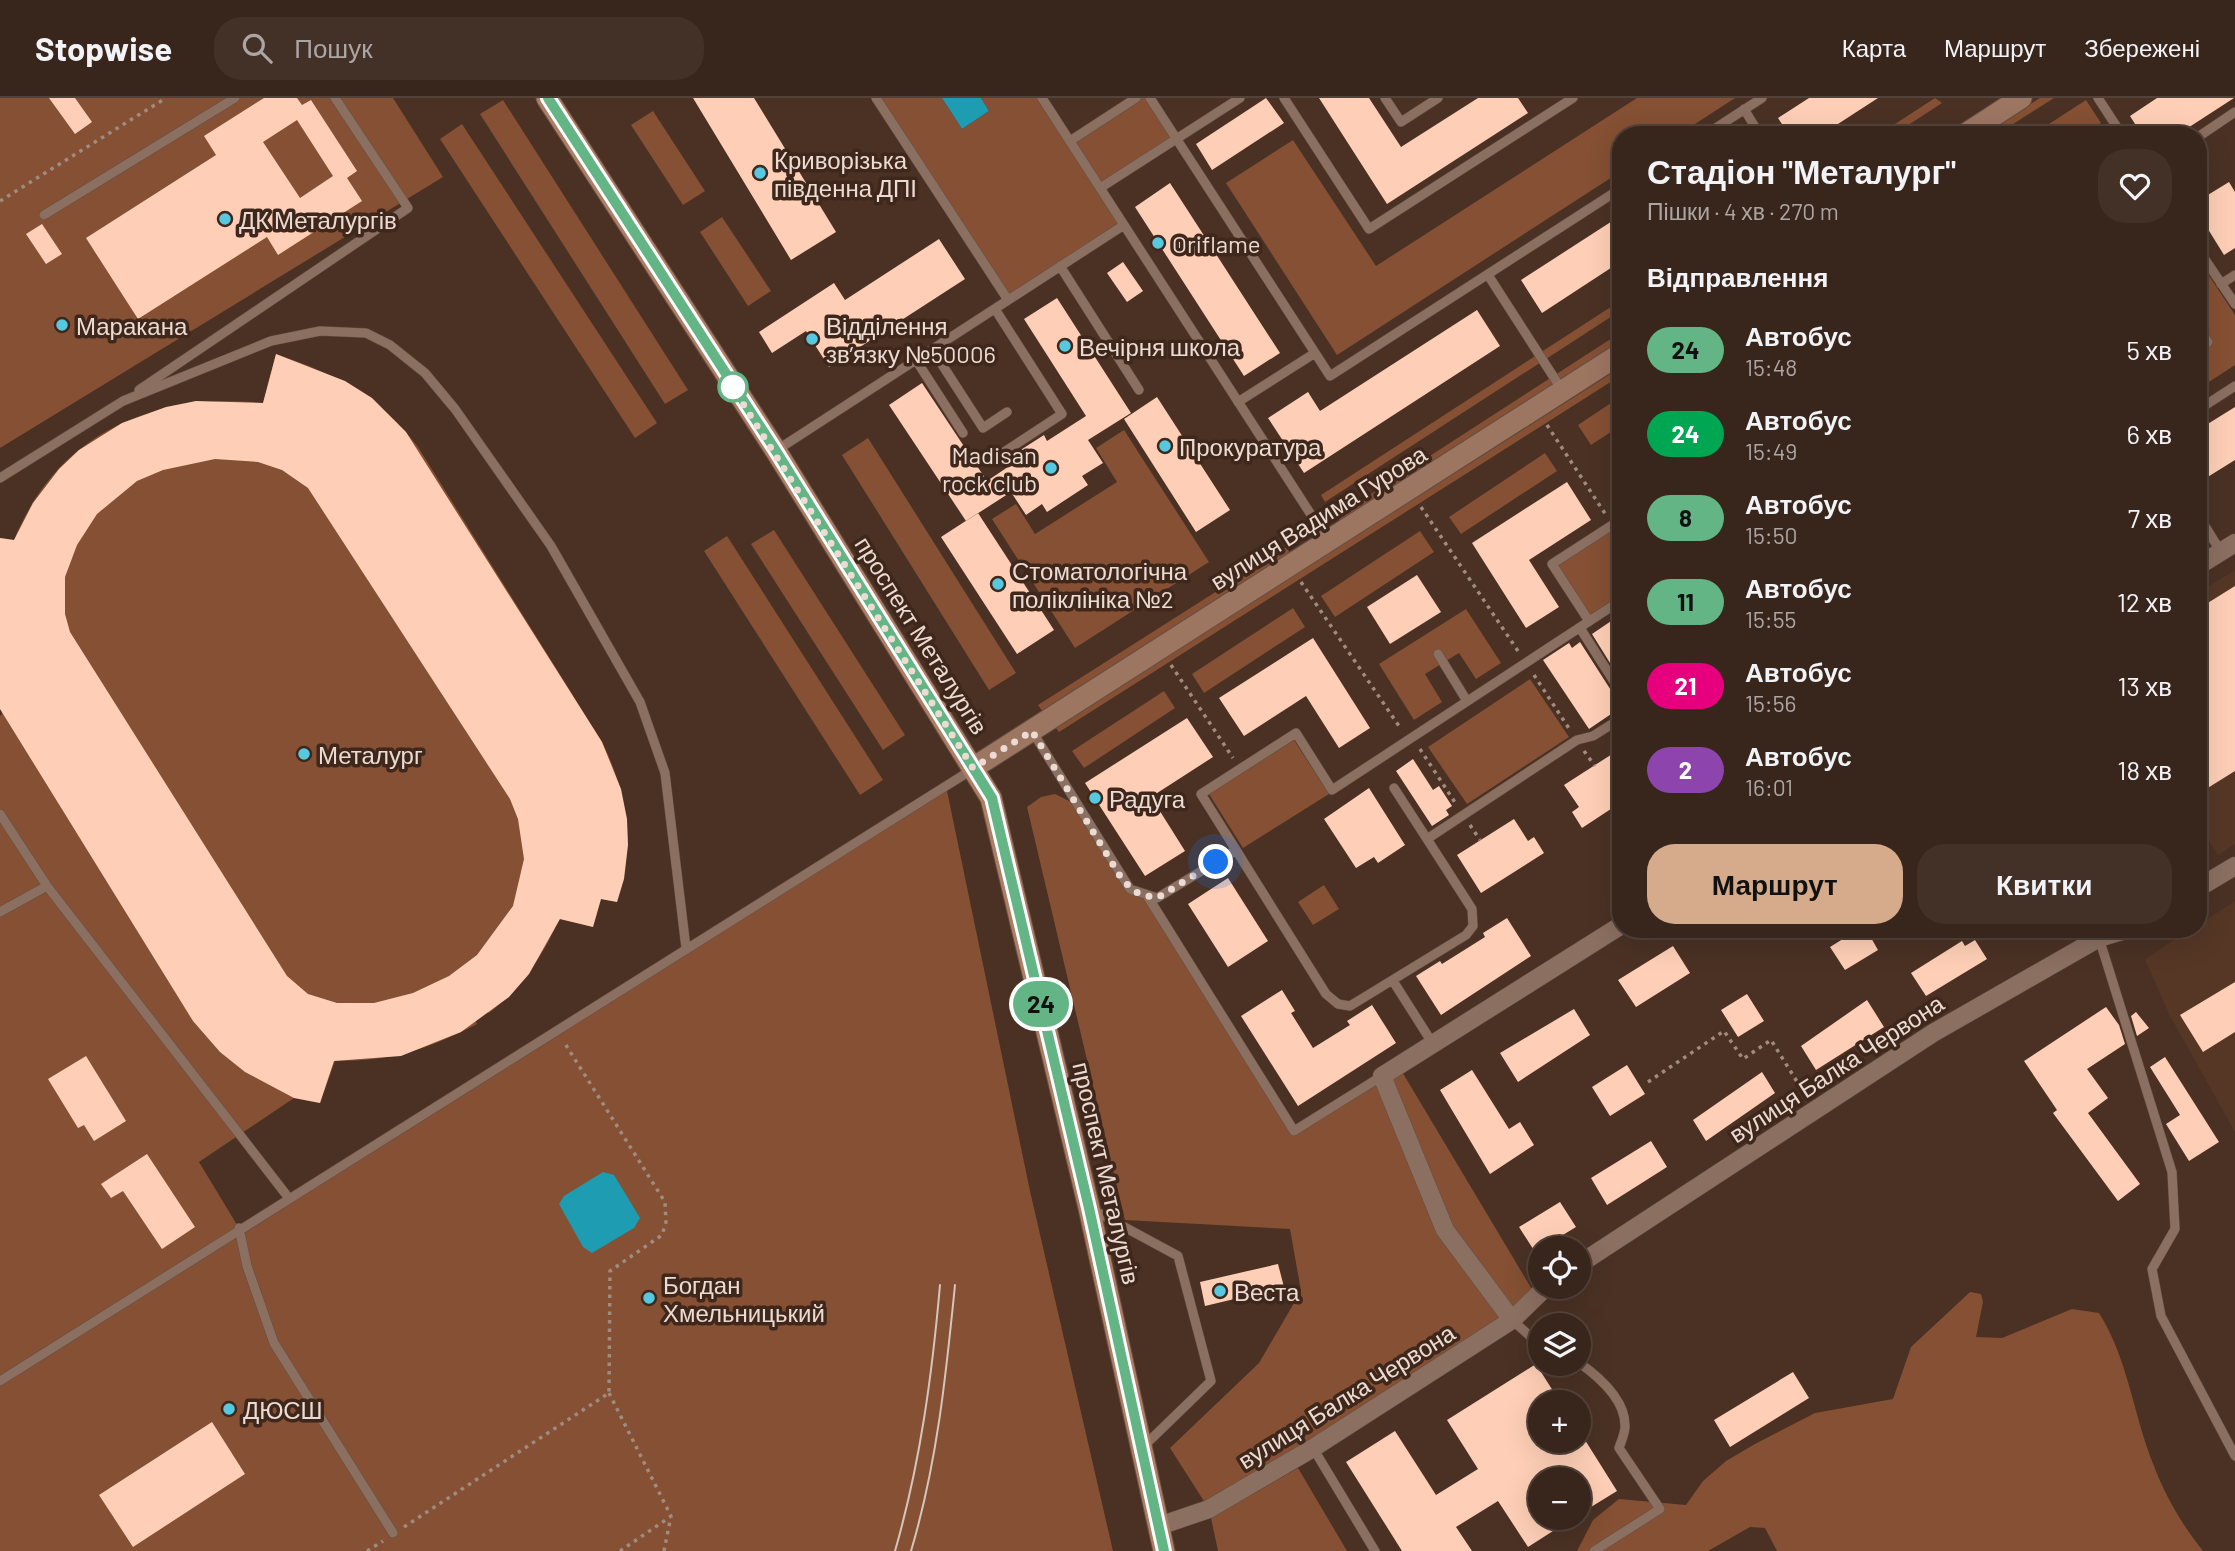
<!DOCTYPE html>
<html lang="uk">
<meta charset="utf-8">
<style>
body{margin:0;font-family:Barlow,sans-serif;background:#433128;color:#f1f3f6;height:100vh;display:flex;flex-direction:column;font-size:26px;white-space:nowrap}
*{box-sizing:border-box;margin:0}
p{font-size:23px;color:#aba5a3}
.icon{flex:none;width:38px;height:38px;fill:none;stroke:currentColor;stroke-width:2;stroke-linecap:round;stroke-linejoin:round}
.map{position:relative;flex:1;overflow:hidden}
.sheet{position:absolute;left:1612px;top:28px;width:595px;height:812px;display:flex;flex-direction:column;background:#38251b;border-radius:28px;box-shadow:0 7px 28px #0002,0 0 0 2px #52423a}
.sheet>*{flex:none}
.badge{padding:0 14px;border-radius:23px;font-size:24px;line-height:46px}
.controls{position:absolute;left:1528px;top:1138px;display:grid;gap:14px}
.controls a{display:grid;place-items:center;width:63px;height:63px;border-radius:50%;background:#38251b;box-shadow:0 7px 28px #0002,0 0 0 2px #52423a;font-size:35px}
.you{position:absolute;width:35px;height:35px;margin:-18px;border:5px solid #fff;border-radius:50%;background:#1a73e8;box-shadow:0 0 0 10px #1a73e833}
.map>.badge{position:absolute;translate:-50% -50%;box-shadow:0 0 0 4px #fff}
h2{padding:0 35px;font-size:26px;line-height:63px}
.round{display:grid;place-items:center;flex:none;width:74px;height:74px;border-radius:28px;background:#433128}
.overview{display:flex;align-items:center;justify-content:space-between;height:119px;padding:0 35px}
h1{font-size:33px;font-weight:600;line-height:52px}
.button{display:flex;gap:14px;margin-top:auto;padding:14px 35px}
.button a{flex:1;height:80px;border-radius:28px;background:#d6ab8b;color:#111;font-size:28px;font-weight:600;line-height:80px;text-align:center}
.button a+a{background:#433128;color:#f1f3f6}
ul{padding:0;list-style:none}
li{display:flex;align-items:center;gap:21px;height:84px;padding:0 35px}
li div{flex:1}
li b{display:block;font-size:26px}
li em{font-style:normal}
li .badge{min-width:77px;font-weight:700;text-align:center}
header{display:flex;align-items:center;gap:42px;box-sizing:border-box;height:98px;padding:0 35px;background:#38251b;border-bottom:2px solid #52423a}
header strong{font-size:33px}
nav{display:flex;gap:38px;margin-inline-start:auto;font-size:24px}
.search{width:490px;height:63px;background:#433128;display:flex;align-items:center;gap:18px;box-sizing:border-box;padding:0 24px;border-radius:28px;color:#aba5a3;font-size:26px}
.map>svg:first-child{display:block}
.built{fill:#563726}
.green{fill:#855033}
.water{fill:#1e9cb1}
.building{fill:#fecfb6;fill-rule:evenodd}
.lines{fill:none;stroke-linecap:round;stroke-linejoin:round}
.lane-casing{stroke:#644f44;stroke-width:10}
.street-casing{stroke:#644f44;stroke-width:19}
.secondary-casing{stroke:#644f44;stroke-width:23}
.primary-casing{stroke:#644f44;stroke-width:23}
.path{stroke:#9f8b80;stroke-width:3.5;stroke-dasharray:3.5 5;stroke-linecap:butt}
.lane{stroke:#8b6f61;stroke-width:9}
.street{stroke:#8b6f61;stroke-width:18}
.secondary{stroke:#9d7662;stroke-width:21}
.primary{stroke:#af7d63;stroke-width:21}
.tram{stroke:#d6c5bc;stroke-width:2}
.line-casing{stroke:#fff;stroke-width:16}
.line{stroke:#64b586;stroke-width:10}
.walk{stroke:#ebdbd3;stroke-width:7;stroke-dasharray:0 12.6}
.poi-dot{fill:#56c9e0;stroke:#3f271b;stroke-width:2.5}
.stop-dot{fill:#fff;stroke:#64b586;stroke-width:3.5}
.labels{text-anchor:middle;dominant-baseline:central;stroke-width:7;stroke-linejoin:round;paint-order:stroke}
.poi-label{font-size:24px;fill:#ebdbd3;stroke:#3f271b;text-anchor:start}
.street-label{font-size:24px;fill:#ebdbd3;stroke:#3f271b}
</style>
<header>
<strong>Stopwise</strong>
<div class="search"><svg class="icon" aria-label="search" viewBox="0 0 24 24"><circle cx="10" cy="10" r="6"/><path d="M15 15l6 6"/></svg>Пошук</div>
<nav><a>Карта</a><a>Маршрут</a><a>Збережені</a></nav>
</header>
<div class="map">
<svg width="2235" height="1453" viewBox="0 0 2235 1453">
<rect width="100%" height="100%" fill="#4a3124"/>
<!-- built -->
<path class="built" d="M2235,472V746L2218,757L2198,726V495Z
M2235,803V1034L2169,916L2145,861L2191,831H2198V827Z"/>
<!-- green -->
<path class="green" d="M0,0H393L443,79L0,350Z
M876,0H942L962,31L989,13L981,0H1042L1070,42L1136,0H1150L1177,41L1100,90L1124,127L1008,202Z
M1637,0H1735L1678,37H1620V74L1337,257L1226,85L1293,42L1376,168Z
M1935,0L1942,5L1893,37H1878Z
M2040,0H2054L1996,37H1982Z
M503,2L688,292L665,306L480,16Z
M2086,2L2101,25L2082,37H2032Z
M653,13L705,93L683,107L631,27Z
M462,26L657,325L635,340L440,41Z
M722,119L771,193L748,208L700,134Z
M2198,161L2235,217V267L2198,291Z
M1620,203V213L1325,404L1321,397Z
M1620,235V245L1341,425L1337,418Z
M276,256C333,275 381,299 418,349L602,644C628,696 635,749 617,804L601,801L593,829L559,821C543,859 521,890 489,915L484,910L473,918L477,926C427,952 391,963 335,963L320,1005L294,1000L199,1064L239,1130L946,688L1030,1093L1113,1453H0V618L2,616L0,440L14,442C57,336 153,294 263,305Z
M1620,270V278L1059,634L1055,629Z
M1620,299V328L1591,347L1578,327Z
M1124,332L1209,464L1075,550L992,421L1016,406L1035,436L1117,384L1096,350Z
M868,340L1016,575L989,592L842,357Z
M1545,355L1557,373L1461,436L1449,419Z
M1620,422V503L1589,523L1552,466Z
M774,432L905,637L883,652L751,446Z
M1420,433L1434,454L1335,519L1321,498Z
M727,438L883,682L860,697L704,453Z
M1286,449L1290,455L1043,614L1038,607Z
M1293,510L1305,529L1204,595L1192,576Z
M1466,511L1501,565L1476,581L1459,555L1425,576L1442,604L1414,622L1379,566Z
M1530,581L1569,639L1467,706L1428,649Z
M1164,593L1175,610L1084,670L1072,653Z
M1294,642L1329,696L1243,750L1209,696Z
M1055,696L1077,707L1123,783L1148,799L1294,1033L1398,967L1536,1198L1209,1411L1170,1350L1259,1265L1301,1193L1290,1131L1125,1122L1027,709L1041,699Z
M1324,787L1339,811L1313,827L1298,804Z
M1970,1194L1981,1196L1983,1204L1976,1239L2002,1240L2072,1211L2099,1215C2129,1263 2133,1317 2154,1368C2165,1398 2183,1428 2203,1453H1777L1765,1430L1750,1429L1708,1453H1577L1593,1422L1619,1401L1686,1407L1703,1383L1726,1363L1755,1346L1815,1315L1893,1301L1911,1249Z
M1298,1370L1347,1453H1218L1211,1420Z"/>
<!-- water -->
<path class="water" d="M942,0H981L989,13L962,31Z
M603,1074L614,1077L640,1120L634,1130L592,1155L583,1149L559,1106L564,1098Z"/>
<!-- building -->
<path class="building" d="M49,0H75L92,24L75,36Z
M264,0H297L302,7L311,2L357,73L347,80L362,103L278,157L267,139L138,221L86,140L216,57L204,38ZM297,22L333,78L300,100L263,44Z
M693,0H754L836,134L791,162Z
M1266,0L1284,25L1212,72L1196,46Z
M1319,0H1369L1401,49L1478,0H1518L1528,15L1387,106Z
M1809,0H1878L1821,37H1789L1778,20Z
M2157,0H2234L2177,37H2142L2130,18Z
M2229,84L2235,94V150L2224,157L2198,115V103Z
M1170,85L1280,255L1244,278L1135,109Z
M1620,118V164L1542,215L1521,182Z
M42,126L62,156L46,166L26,136Z
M939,141L965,181L829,269L806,233L772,255L759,234L834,185L845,202Z
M1123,164L1143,193L1127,204L1107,175Z
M1057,200L1131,315L1088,342L1103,365L1082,378L1088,387L1047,414L1042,406L1026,417L1011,394L966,423L889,307L922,285L987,383L1023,359L1019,353L1044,337L1047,343L1086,318L1024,221Z
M1477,212L1500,248L1304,375L1268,320L1308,294L1320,313Z
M276,256L345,283L372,300L406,334L602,644L621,691L627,721L628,747L624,781L617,804L601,801L593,829L560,821L529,876L509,899L461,934L401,958L334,963L320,1005L294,1000L245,974L220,954L193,923L0,611V440L14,442L33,405L59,371L79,352L122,325L166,309L196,303L263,305ZM215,361L258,364L282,372L308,390L510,701L518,721L524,761L513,808L477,857L449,878L413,895L374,905H337L308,896L287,878L70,534L65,516V479L77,447L97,416L137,383L163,372Z
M1157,299L1230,412L1196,434L1124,321Z
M2235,309V362L2198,385V332Z
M1567,384L1591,422L1529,462L1559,509L1526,530L1472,445Z
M978,415L1054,532L1017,556L941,439Z
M1417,477L1441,514L1390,546L1367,509Z
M2235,488V673L2198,696V511Z
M1620,517V581L1592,536Z
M1313,540L1370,630L1339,650L1306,598L1244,638L1219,600Z
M1580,544L1614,597L1620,600V610L1589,631L1543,562L1569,545L1572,550Z
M1187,620L1213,659L1151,699L1185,753L1145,778L1085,685Z
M1620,651V705L1582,730L1572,714L1579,709L1564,687Z
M1413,661L1433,692L1439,688L1452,708L1446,712L1449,717L1432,728L1396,673Z
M1369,690L1405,747L1378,765L1374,759L1356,770L1324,721Z
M1514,721L1528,743L1534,739L1544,755L1481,795L1457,757Z
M1228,780L1268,843L1228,869L1188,806Z
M1507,820L1531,858L1441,917L1416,878L1440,863L1442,866L1485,839L1483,835Z
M1859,831H1866L1878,852L1845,872L1830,849Z
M1975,842L1987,861L1926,898L1911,875L1962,843L1965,848Z
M1673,848L1690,875L1636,909L1618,882Z
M2235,884V934L2203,954L2180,917Z
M1282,892L1295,913L1291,915L1313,950L1350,927L1347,923L1372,907L1396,945L1298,1008L1241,918Z
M1747,896L1764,923L1738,939L1721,912Z
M1867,902L1884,929L1816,972L1801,948Z
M2106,909L2119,927L2125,946L2087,971L2108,1000L2088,1015L2140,1086L2118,1103L2053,1015L2057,1012L2024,963Z
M1574,911L1590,937L1518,984L1500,955Z
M2136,914L2149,930L2137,938L2131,918Z
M86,958L126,1023L94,1043L84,1027L78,1030L48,981Z
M2165,959L2219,1044L2189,1063L2166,1026L2180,1017L2150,969Z
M1627,967L1645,996L1610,1018L1592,989Z
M1472,972L1509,1031L1520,1024L1534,1047L1490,1076L1440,992Z
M1762,974L1775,995L1706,1043L1693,1022Z
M1651,1043L1667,1069L1607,1107L1591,1080Z
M147,1056L195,1129L162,1151L123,1093L111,1100L101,1086Z
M1560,1104L1576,1129L1535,1154L1519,1129Z
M1278,1166L1284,1189L1205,1208L1200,1184Z
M1536,1266L1560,1304H1540V1342H1585L1617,1393L1578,1417V1381H1540V1419H1575L1528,1449L1498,1403L1456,1429L1472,1453H1402L1346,1364L1395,1333L1436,1397L1478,1371L1447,1322Z
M1793,1274L1809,1300L1730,1349L1714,1322Z
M212,1324L245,1376L133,1449L99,1397Z"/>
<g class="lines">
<!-- lane casing -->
<g class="lane-casing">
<path id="lane" d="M876,0L1008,202
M1042,0L1328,443
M1150,0L1330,278L1620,91
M1284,0L1369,131L1573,0
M1385,0L1401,24L1438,0
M2098,0L2122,37
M1744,11L1760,37
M1705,37L1762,0
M2198,39L2235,14
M1070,43L1136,0
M1100,90L1240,0
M44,117L235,0
M2198,151L2235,206
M1060,168L1139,292
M1488,177L1562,292
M2221,186L2235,177
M995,211L1062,316L995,360
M2198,230L2208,244L2198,251
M932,251L983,330L1007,314
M916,262L963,335
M139,292L408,110L335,0
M1238,304L1315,255
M2198,312L2235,288
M777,352L1124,127
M0,380L123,303L271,243L320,233L366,235L390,247L425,275L455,311L551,448L640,604L665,675L686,850
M2198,417L2221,454
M1589,523L1552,466L1620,422
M1580,530L1620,593
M1438,556L1467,603
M1032,633L1130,791L1157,800L1236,752L1326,896L1338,906L1350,908L1466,837L1473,828L1472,811L1427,741L1577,642L1593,638L1620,621
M1394,690L1427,741
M0,716L47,788L288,1099
M1236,752L1201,696L1296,635L1332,692L1620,503
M1148,799L1294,1033L1382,978
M0,814L47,788
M2099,840L2172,1074L2175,1131L2152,1171L2161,1218L2235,1358
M1393,883L1433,946
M1091,1111L1178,1158L1211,1283L1144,1348
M239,1130L247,1168L274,1245L393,1435
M1512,1222L1540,1247
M1578,1264C1598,1278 1626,1302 1625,1329C1625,1335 1621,1344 1619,1350L1660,1411L1594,1453
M0,1283L973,671
M1313,1350L1375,1453"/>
</g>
<!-- street casing -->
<g class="street-casing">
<path id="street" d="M2198,468L2235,445
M2198,790L2235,768
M1578,1167L1933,935L2099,840L2129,831
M1512,1222L1445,1132L1382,978L1620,828
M1159,1428L1209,1411L1313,1350L1512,1222L1547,1188"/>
</g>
<!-- secondary casing -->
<g class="secondary-casing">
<path id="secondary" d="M1964,37L2021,0
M973,670L1620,256"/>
</g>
<!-- primary casing -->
<g class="primary-casing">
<path id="primary" d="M547,0L776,353L991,700L1089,1110L1164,1453"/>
</g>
<!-- path -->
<path class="path" d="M0,103L166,0
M1547,327L1606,417
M1421,409L1518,553
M1301,484L1401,631
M1171,567L1233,660
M1534,577L1570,632
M1420,651L1456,706
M1584,653L1595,668
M1470,727L1480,742
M1648,984L1724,933L1743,961L1771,942L1806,998
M609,1295L671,1418L664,1453
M404,1429L609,1295L610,1173L662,1137L666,1124L665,1104L564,944
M367,1453L383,1443
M620,1453L670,1419"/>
<!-- lane -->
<use href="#lane" class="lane"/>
<!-- street -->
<use href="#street" class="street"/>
<!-- secondary -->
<use href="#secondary" class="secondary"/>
<!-- primary -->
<use href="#primary" class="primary"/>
<!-- tram -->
<path class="tram" d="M895,1453C920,1366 932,1278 940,1187
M911,1453C937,1366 946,1277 955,1187"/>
</g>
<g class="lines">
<!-- line casing -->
<g class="line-casing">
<path id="line" d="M548,0L776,353L992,700L1089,1110L1164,1453"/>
</g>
<!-- line -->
<use href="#line" class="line"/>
<!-- walk -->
<path class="walk" d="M733,289L728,282L973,670L1032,633L1123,783L1139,796L1157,800L1216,764"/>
</g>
<!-- markers -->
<g class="poi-dot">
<circle cx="760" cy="75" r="7"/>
<circle cx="225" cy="121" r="7"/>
<circle cx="1158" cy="145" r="7"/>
<circle cx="62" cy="227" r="7"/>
<circle cx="812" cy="241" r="7"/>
<circle cx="1065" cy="248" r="7"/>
<circle cx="1165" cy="348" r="7"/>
<circle cx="1051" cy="370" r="7"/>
<circle cx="998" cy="486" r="7"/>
<circle cx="304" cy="656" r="7"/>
<circle cx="1095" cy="700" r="7"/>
<circle cx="1220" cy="1193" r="7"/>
<circle cx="649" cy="1200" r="7"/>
<circle cx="229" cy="1311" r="7"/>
</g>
<circle class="stop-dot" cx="733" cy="289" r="14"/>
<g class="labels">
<!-- poi labels -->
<g class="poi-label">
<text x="774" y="61">Криворізька<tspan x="774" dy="28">південна ДПІ</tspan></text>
<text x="239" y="121">ДК Металургів</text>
<text x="1172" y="145">Oriflame</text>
<text x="76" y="227">Маракана</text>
<text x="826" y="227">Відділення<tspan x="826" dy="28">зв’язку №50006</tspan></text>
<text x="1079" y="248">Вечірня школа</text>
<text x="1179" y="348">Прокуратура</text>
<text x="1037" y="356" text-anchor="end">Madisan<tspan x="1037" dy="28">rock club</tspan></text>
<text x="1012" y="472">Стоматологічна<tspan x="1012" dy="28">поліклініка №2</tspan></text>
<text x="318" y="656">Металург</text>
<text x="1109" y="700">Радуга</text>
<text x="663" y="1186">Богдан<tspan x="663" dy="28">Хмельницький</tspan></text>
<text x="1234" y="1193">Веста</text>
<text x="243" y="1311">ДЮСШ</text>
</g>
<!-- street labels -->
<g class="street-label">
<text transform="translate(1318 419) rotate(-32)">вулиця Вадима Гурова</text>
<text transform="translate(922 537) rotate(58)">проспект Металургів</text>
<text transform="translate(1836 970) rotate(-33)">вулиця Балка Червона</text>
<text transform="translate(1107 1075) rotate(77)">проспект Металургів</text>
<text transform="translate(1346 1298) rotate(-32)">вулиця Балка Червона</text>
</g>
</g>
</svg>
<div class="controls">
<a><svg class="icon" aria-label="locate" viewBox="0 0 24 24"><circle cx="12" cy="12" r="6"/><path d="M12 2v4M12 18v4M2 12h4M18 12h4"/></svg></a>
<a><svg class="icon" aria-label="layers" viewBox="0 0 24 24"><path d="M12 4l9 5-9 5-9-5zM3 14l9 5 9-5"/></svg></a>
<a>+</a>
<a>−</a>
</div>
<div class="you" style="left:1216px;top:764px"></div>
<b class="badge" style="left:1041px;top:906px;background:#64b586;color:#111">24</b>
<section class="sheet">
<div class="overview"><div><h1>Стадіон &quot;Металург&quot;</h1><p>Пішки · 4 хв · 270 m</p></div><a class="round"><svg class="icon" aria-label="heart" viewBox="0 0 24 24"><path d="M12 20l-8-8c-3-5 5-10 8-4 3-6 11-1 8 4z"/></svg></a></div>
<h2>Відправлення</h2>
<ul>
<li><span class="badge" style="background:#64b586;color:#111">24</span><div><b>Автобус</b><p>15:48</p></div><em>5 хв</em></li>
<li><span class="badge" style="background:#00a651;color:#fff">24</span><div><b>Автобус</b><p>15:49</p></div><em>6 хв</em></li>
<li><span class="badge" style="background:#64b586;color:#111">8</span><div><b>Автобус</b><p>15:50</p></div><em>7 хв</em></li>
<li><span class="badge" style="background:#64b586;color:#111">11</span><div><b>Автобус</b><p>15:55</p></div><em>12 хв</em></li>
<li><span class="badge" style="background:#e6007e;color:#fff">21</span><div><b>Автобус</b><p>15:56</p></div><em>13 хв</em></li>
<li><span class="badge" style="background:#8e44ad;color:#fff">2</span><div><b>Автобус</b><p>16:01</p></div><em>18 хв</em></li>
</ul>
<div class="button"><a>Маршрут</a><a>Квитки</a></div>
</section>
</div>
